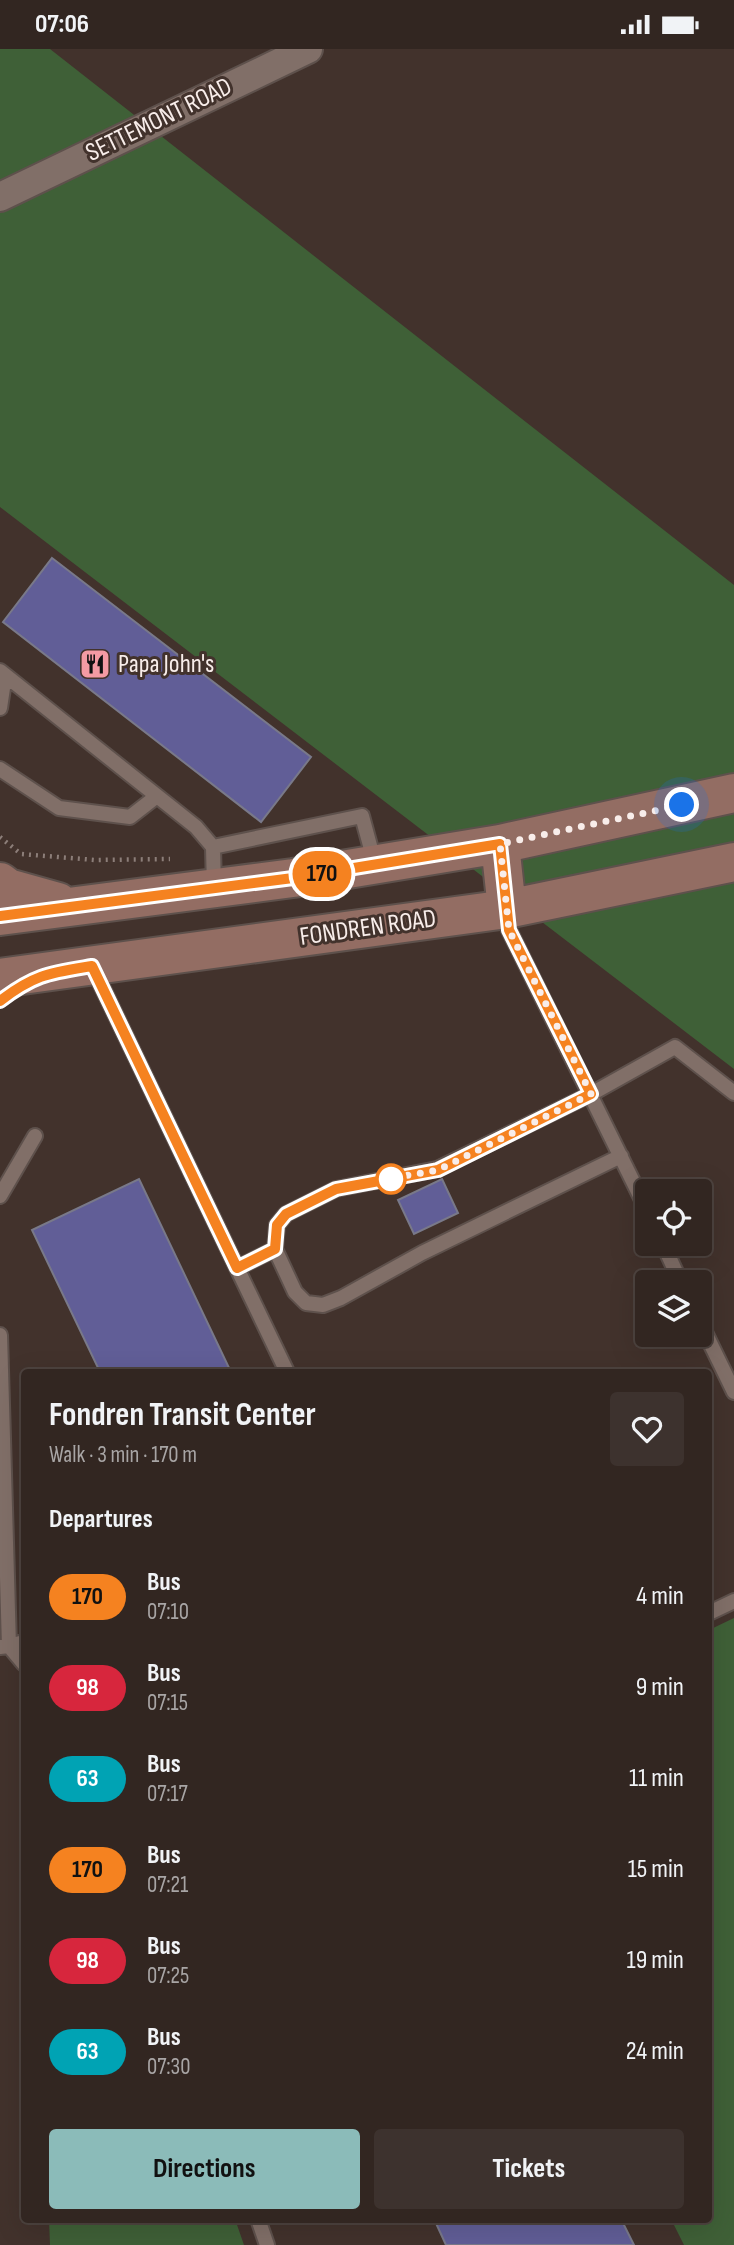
<!DOCTYPE html>
<meta charset="utf-8">
<style>
body{margin:0;font-family:"Sofia Sans Condensed",sans-serif;background:#3d322e;color:#f1f3f6;height:100vh;display:flex;flex-direction:column;font-size:26px;white-space:nowrap}
*{box-sizing:border-box;margin:0}
p{font-size:23px;color:#a8a5a5}
.icon{flex:none;width:38px;height:38px;fill:none;stroke:currentColor;stroke-width:2;stroke-linecap:round;stroke-linejoin:round}
.map{position:relative;flex:1;overflow:hidden}
.drawer{position:absolute;left:21px;top:1320px;width:691px;height:854px;display:flex;flex-direction:column;background:#322621;border-radius:7px;box-shadow:0 7px 28px #0002,0 0 0 2px #4d433f}
.drawer>*{flex:none}
.badge{padding:0 14px;border-radius:23px;font-size:24px;line-height:46px}
.controls{position:absolute;left:635px;top:1130px;display:grid;gap:14px}
.controls a{display:grid;place-items:center;width:77px;height:77px;border-radius:7px;background:#322621;box-shadow:0 7px 28px #0002,0 0 0 2px #4d433f;font-size:35px}
.you{position:absolute;width:35px;height:35px;margin:-18px;border:5px solid #fff;border-radius:50%;background:#1a73e8;box-shadow:0 0 0 10px #1a73e833}
.map>.badge{position:absolute;translate:-50% -50%;box-shadow:0 0 0 4px #fff}
h2{padding:0 28px;font-size:26px;line-height:63px}
.round{display:grid;place-items:center;flex:none;width:74px;height:74px;border-radius:7px;background:#3d322e}
.headline{display:flex;align-items:center;justify-content:space-between;height:119px;padding:0 28px}
h1{font-size:33px;font-weight:700;line-height:52px}
.button{display:flex;gap:14px;margin-top:auto;padding:14px 28px}
.button a{flex:1;height:80px;border-radius:7px;background:#8bbbb9;color:#111;font-size:28px;font-weight:700;line-height:80px;text-align:center}
.button a+a{background:#3d322e;color:#f1f3f6}
ul{padding:0;list-style:none}
li{display:flex;align-items:center;gap:21px;height:91px;padding:0 28px}
li div{flex:1}
li b{display:block;font-size:26px}
li em{font-style:normal}
li .badge{min-width:77px;font-weight:700;text-align:center}
.status{display:flex;justify-content:space-between;align-items:center;height:49px;padding:0 35px;background:#322621;direction:ltr}
.status svg{height:19px;fill:currentColor}
.map>svg:first-child{display:block}
.green{fill:#3f6037}
.building{fill:#615e97;stroke:#797989;stroke-width:2}
.lines{fill:none;stroke-linecap:round;stroke-linejoin:round}
.service-casing{stroke:#5e514c;stroke-width:18}
.minor-casing{stroke:#5e514c;stroke-width:32}
.secondary-casing{stroke:#5e514c;stroke-width:42}
.path{stroke:#8c7e79;stroke-width:4.5;stroke-dasharray:2 5;stroke-linecap:butt}
.service{stroke:#816f68;stroke-width:14}
.minor{stroke:#816f68;stroke-width:28}
.secondary{stroke:#936d63;stroke-width:38}
.line-casing{stroke:#fff;stroke-width:16}
.line{stroke:#f58220;stroke-width:10}
.walk{stroke:#f8edea;stroke-width:7;stroke-dasharray:0 12.6}
.stop-dot{fill:#fff;stroke:#f58220;stroke-width:3.5}
.labels{text-anchor:middle;dominant-baseline:central;stroke-width:6;stroke-linejoin:round;paint-order:stroke}
.street-label{font-size:26px;fill:#f8edea;stroke:#42322c}
.poi-label{font-size:26px;fill:#f8edea;stroke:#42322c;text-anchor:start}
</style>
<div class="status"><b>07:06</b><svg viewBox="0 0 49 12"><path d="M0 12V9h3v3zM5 12V6h3v6zM10 12V3h3v9zM15 12V0h3v12zM26 1h20v11H26zM47 4h2v5h-2z"/></svg></div>
<div class="map">
<svg width="734" height="2196" viewBox="0 0 734 2196">
<rect width="100%" height="100%" fill="#42322c"/>
<!-- green -->
<path class="green" d="M0,0H50L734,536V1020L0,458Z
M734,1569V2196H684L671,2170H709V1581Z
M49,2170H235L244,2196H50Z"/>
<!-- building -->
<path class="building" d="M52,509L311,708L261,773L3,573Z
M139,1130L231,1323H100L32,1181Z
M442,1130L458,1164L414,1185L398,1151Z
M434,2170H621L634,2196H446Z"/>
<g class="lines">
<!-- service casing -->
<g class="service-casing">
<path id="service" d="M0,622L196,778L213,798L362,767L375,815
M0,659L5,626
M0,720L59,759L130,768L157,747
M213,798L214,838
M507,861L509,881L648,1163
M92,917L287,1323
M621,1107L422,1204L341,1249L323,1256L306,1254L295,1243L275,1200L277,1176L286,1165L336,1140L437,1120L591,1045L675,998L734,1044
M0,1147L35,1087
M663,1195L681,1234
M237,1219L275,1200
M700,1273L734,1343
M0,1286L9,1597L0,1598
M709,1564L734,1552
M24,1593L9,1597L24,1615
M258,2170L267,2196"/>
</g>
<!-- minor casing -->
<g class="minor-casing">
<path id="minor" d="M0,148L308,0"/>
</g>
<!-- secondary casing -->
<g class="secondary-casing">
<path id="secondary" d="M500,795L507,860
M0,833L8,839L58,853
M0,867L293,829L500,795L734,744
M0,929L507,860L734,813"/>
</g>
<!-- path -->
<path class="path" d="M0,788L21,805L95,811L170,810"/>
<!-- service -->
<use href="#service" class="service"/>
<!-- minor -->
<use href="#minor" class="minor"/>
<!-- secondary -->
<use href="#secondary" class="secondary"/>
</g>
<g class="lines">
<!-- line casing -->
<g class="line-casing">
<path id="line" d="M0,867L293,829L500,795L509,881L591,1045L438,1121L336,1140L286,1165L277,1176L275,1200L237,1219L92,917C50,924 35,925 0,952"/>
</g>
<!-- line -->
<use href="#line" class="line"/>
<!-- walk -->
<path class="walk" d="M391,1130H387L438,1121L591,1045L509,881L500,795L682,756"/>
</g>
<!-- icons -->
<defs>
<g id="restaurant-square" transform="scale(1.575)"><rect x="-9" y="-9" width="18" height="18" rx="4" fill="#f49aa3" stroke="#42322c"/><path d="M-5-6h1v4h1v-4h1v4h1v-4h1v5L-1.5 .5V6h-2V.5L-5-1ZM5-6V6H3V1.5H1.5Q1.5-4 5-6Z" fill="#111"/></g>
</defs>
<g fill-rule="evenodd">
<use href="#restaurant-square" x="95" y="615"/>
</g>
<!-- markers -->
<circle class="stop-dot" cx="391" cy="1130" r="14"/>
<g class="labels">
<!-- street labels -->
<g class="street-label">
<text transform="translate(159 71) rotate(-26)">SETTEMONT ROAD</text>
<text transform="translate(368 879) rotate(-8)">FONDREN ROAD</text>
</g>
<!-- poi labels -->
<g class="poi-label">
<text x="118" y="615">Papa John's</text>
</g>
</g>
</svg>
<div class="controls">
<a><svg class="icon" aria-label="locate" viewBox="0 0 24 24"><circle cx="12" cy="12" r="6"/><path d="M12 2v4M12 18v4M2 12h4M18 12h4"/></svg></a>
<a><svg class="icon" aria-label="layers" viewBox="0 0 24 24"><path d="M12 4l9 5-9 5-9-5zM3 14l9 5 9-5"/></svg></a>
</div>
<div class="you" style="left:682px;top:756px"></div>
<b class="badge" style="left:322px;top:825px;background:#f58220;color:#111">170</b>
<section class="drawer">
<div class="headline"><div><h1>Fondren Transit Center</h1><p>Walk · 3 min · 170 m</p></div><a class="round"><svg class="icon" aria-label="heart" viewBox="0 0 24 24"><path d="M12 20l-8-8c-3-5 5-10 8-4 3-6 11-1 8 4z"/></svg></a></div>
<h2>Departures</h2>
<ul>
<li><span class="badge" style="background:#f58220;color:#111">170</span><div><b>Bus</b><p>07:10</p></div><em>4 min</em></li>
<li><span class="badge" style="background:#d7263d;color:#fff">98</span><div><b>Bus</b><p>07:15</p></div><em>9 min</em></li>
<li><span class="badge" style="background:#00a3b4;color:#fff">63</span><div><b>Bus</b><p>07:17</p></div><em>11 min</em></li>
<li><span class="badge" style="background:#f58220;color:#111">170</span><div><b>Bus</b><p>07:21</p></div><em>15 min</em></li>
<li><span class="badge" style="background:#d7263d;color:#fff">98</span><div><b>Bus</b><p>07:25</p></div><em>19 min</em></li>
<li><span class="badge" style="background:#00a3b4;color:#fff">63</span><div><b>Bus</b><p>07:30</p></div><em>24 min</em></li>
</ul>
<div class="button"><a>Directions</a><a>Tickets</a></div>
</section>
</div>
